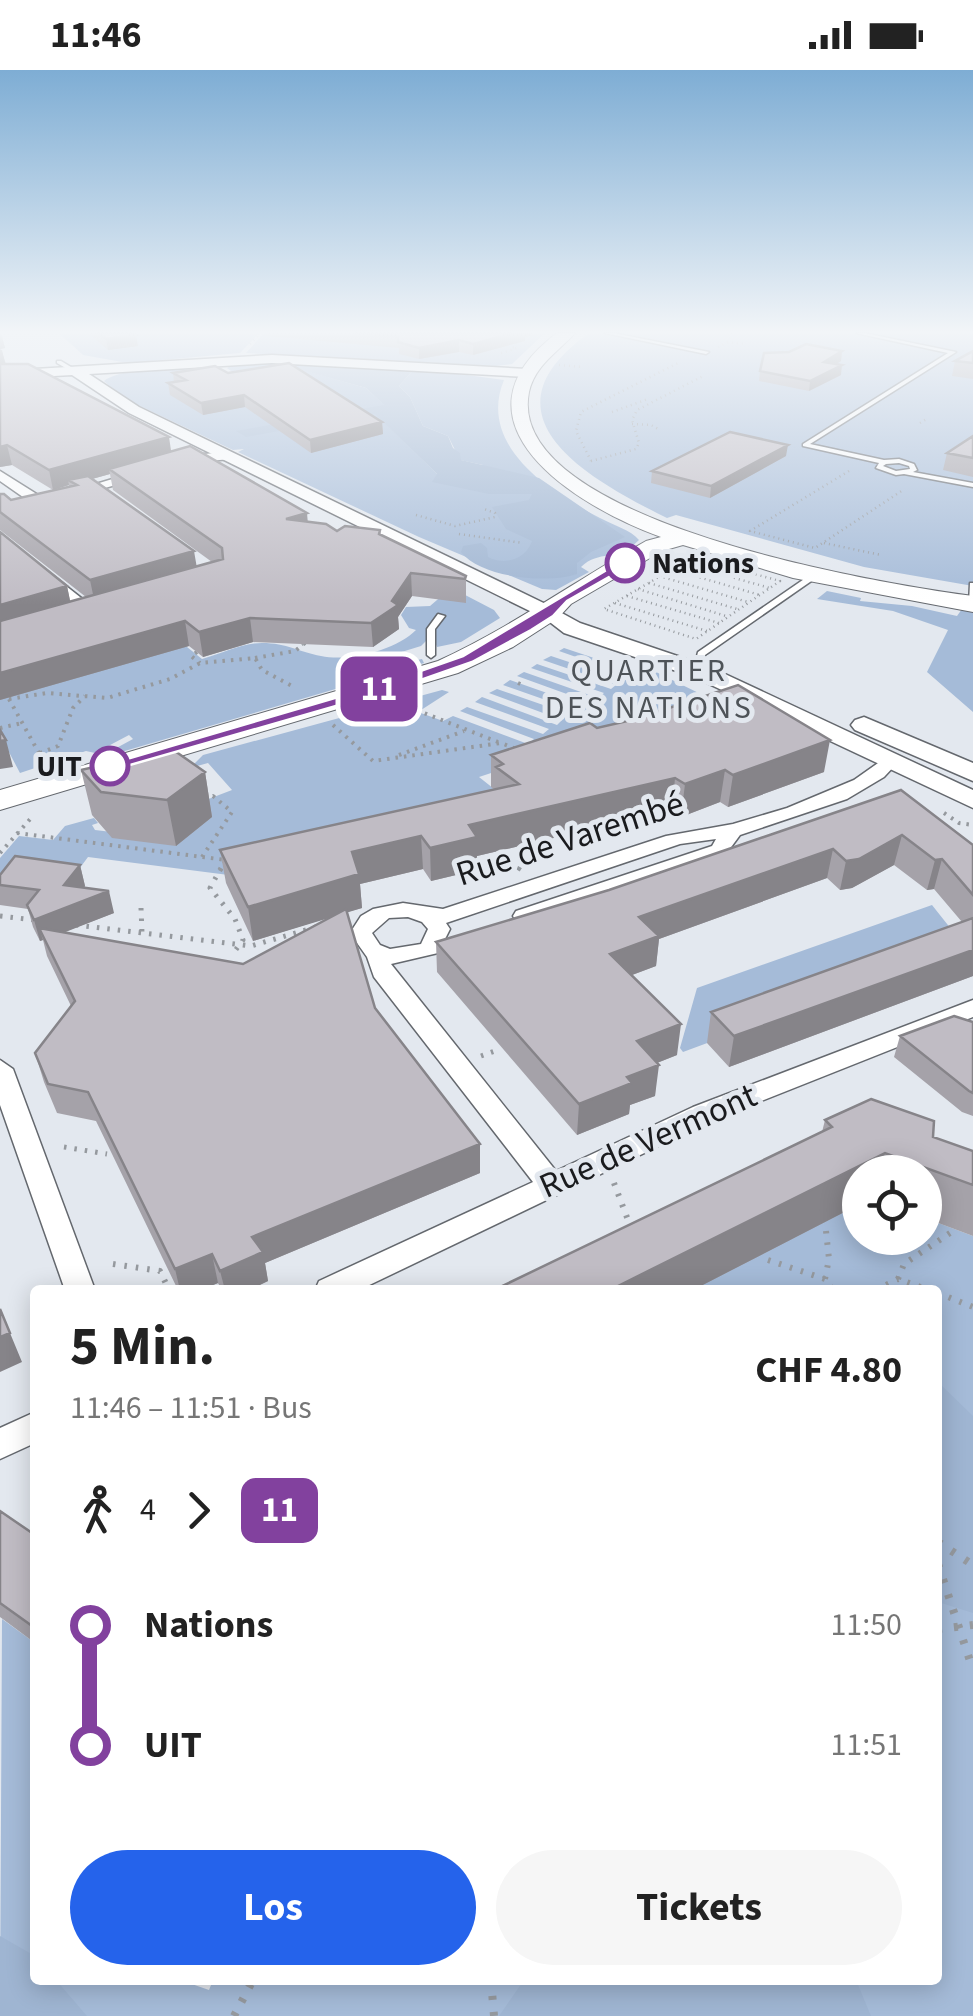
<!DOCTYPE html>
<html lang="de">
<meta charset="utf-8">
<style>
body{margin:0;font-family:"Source Sans 3",sans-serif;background:#f6f6f6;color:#222;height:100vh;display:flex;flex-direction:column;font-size:38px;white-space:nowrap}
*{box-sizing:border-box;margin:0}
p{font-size:32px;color:#767676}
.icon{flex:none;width:55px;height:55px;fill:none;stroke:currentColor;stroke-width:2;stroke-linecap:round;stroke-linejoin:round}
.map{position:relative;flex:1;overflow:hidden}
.details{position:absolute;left:30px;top:1215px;width:912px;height:700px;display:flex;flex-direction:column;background:#fff;border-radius:10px;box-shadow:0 5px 25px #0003}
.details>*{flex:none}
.badge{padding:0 20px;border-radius:15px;font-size:35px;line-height:65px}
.buttons{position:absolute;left:842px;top:1085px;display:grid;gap:20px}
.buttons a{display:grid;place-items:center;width:100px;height:100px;border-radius:50%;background:#fff;box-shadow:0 5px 25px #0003;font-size:50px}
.map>.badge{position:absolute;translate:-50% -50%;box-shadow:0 0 0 5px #fff}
.legs{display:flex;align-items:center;gap:15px;height:110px;padding:0 40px;font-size:32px}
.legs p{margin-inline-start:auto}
.overview{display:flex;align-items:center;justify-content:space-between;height:170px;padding:0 40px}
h1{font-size:55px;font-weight:700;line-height:75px}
.button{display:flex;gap:20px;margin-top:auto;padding:20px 40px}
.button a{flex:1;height:115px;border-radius:60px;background:#2563eb;color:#fff;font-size:40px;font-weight:700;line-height:115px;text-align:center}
.button a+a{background:#f6f6f6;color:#222}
ul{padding:0 40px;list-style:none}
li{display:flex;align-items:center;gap:35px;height:120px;font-size:38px}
li i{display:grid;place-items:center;width:15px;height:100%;margin:0 12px;background:currentColor}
li i::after{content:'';width:25px;height:25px;margin:-12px;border:8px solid;border-radius:50%;background:#fff}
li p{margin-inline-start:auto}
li:first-child i{background:linear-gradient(#0000 50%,currentColor 0)}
li:last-child i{background:linear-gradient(currentColor 50%,#0000 0)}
.status{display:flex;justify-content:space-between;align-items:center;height:70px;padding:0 50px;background:#fff;direction:ltr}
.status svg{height:28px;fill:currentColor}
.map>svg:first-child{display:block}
.green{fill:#a5bbd8}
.forest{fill:#9fb5d2}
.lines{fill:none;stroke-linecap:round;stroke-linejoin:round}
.service-casing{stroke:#64686e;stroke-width:3}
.minor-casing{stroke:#64686e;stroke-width:3}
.tertiary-casing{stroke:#64686e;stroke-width:3}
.secondary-casing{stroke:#64686e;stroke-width:3}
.primary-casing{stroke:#64686e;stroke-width:2}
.path-far4{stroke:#95999e;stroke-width:2.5;stroke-dasharray:1 4;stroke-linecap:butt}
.path-far3{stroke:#95999e;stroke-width:4;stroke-dasharray:2.5 6;stroke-linecap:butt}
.path-far2{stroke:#95999e;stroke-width:5;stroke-dasharray:2.5 8;stroke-linecap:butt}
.path-far1{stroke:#95999e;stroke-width:6;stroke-dasharray:2.5 9;stroke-linecap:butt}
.path{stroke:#95999e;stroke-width:8;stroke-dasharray:4 12;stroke-linecap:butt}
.service{fill:#fff;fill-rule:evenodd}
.minor{fill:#fff;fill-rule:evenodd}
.tertiary{fill:#fff;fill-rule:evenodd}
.secondary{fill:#fff;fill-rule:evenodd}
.primary{fill:#fff;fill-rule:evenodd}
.wall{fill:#a5a2a9;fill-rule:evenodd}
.shaded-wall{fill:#868489}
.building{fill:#c0bcc4;stroke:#868489;stroke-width:2.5}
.line-1{fill:#82419e;stroke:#fff;stroke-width:2.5}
.stop-1-dot{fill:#fff;stroke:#82419e;stroke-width:5}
.labels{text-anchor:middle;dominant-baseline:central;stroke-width:10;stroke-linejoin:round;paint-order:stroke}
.far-stop-label{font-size:30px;font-weight:bold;fill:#1a1b1e;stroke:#e3e8ef;text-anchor:start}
.far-quarter-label{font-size:32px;letter-spacing:2.5px;fill:#4e5358;stroke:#e3e8ef}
.street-label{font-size:35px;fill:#1a1b1e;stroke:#e3e8ef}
</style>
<div class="status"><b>11:46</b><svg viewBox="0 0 49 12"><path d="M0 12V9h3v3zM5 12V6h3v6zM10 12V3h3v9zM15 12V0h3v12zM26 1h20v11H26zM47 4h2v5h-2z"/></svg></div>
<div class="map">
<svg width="973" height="1946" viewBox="0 0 973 1946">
<rect width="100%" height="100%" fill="#e3e8ef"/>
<!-- green -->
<path class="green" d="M59,263H259L240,283L128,293L83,285Z
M264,263H545L512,294L496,296L246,283Z
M589,263H973V516L864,497L676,445L667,448C591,410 473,346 589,263Z
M297,293L289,296L366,318L391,341L377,345L438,405L483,395L460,390L448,366L423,356L410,327L399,316L415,298L504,310C477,375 549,422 600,448C613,455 631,460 639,470C615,493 600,479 581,497L589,502L556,520L542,519L419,467L238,382L244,379L233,380L123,328L104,311C117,300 180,293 198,297C205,298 213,305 219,308L235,304L227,298L234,294Z
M398,490L494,540L500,548L461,572L437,577L435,572L426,571L421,576L382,588L392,595L422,589L424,593L111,685L109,682L133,669L129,665L95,683L86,681L20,703L0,665V616L182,573L202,589C221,584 243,573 262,573C287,573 299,582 321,586C350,592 396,580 416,560L409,558L401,545L406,537L430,536L451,518Z
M827,521L861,528L860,531L912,536L957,546L962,539L973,540V642L927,602L948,560L893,541L817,529Z
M564,578L636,602L643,598L654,601L735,641L540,687L479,707L503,726L252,808L88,787L68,814L0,805V788L19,766L53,770L65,756L94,748L98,753L92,755L95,760L120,763L232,720L208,693L190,698L203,685L442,620L449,622L418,642L443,651L453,646L528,674L534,669L460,641L467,637L543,664L549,659L475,632L482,627L557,655L562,650L489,623L497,619L572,645L577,641L503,615L510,610L584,636L589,632L517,606L524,602L598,628L604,623L531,598L537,594L611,619L616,615L543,590L551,586L623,610L630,606L559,581Z
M932,835L959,869L956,881L683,982L680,978L697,918Z
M860,1130V1168H925V1148L973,1166V1946H0L2,1549L35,1573V1910H180L209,1920L213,1910H938V1220H692Z"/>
<!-- forest -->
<path class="forest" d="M304,292L415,298L399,316L410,327L423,356L448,366L453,378L460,383L461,390L539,408L625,467L591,482L577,493V504C548,514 481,508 461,482L463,476L481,473L487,478L488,487C505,496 526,489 532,471L506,459L492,437L529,430L532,424H489L432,412L437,404L375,344L246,367L236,361L384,335L366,318L287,296Z
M938,1312L973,1346V1543L938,1532Z
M0,1866L35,1886V1910H56L87,1946H0Z
M524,1910H856L871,1946H499Z"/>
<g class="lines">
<!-- service casing -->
<g class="service-casing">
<path id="service" d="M605,263H613L709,282L706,284Z
M856,263H864L956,282L810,374L884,390L899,389L914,394L917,400L913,402L973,413V417L904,404L896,405L876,398L879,393L803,376V374L948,283ZM899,393L909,396L910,399L896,401L883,396L886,394Z
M57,291H61L81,303L76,304L57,293Z
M813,503L820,505L705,585L703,594L706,602L699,604L695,594L698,582Z
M970,513H973V536L969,534Z
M438,544L445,546L435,559V585L431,588L427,585V559Z"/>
</g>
<!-- minor casing -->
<g class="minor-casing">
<path id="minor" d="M227,382L231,383V389L197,392L73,427L66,423L192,385Z
M0,401L43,428V434H33L0,411Z
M0,464L99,542V548H87L0,475Z
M888,686L898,692L884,707L847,729L740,765L726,784L532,851H516L513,846L516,841L712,776L716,769L680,774L446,853L450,859L438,883L391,894L556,1101L693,1037L973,930V947L711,1051L359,1220H315L319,1211L533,1112L374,907L367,887L350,863L361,846L373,839L403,833L443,839L666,766L733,754L787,738L854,710ZM408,847L422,852L428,859L421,874L390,879L380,875L372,863L389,848Z
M0,990L13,999L95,1220H65L0,1035Z
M35,1342V1373L0,1389V1358Z"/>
</g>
<!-- tertiary casing -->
<g class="tertiary-casing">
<path id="tertiary" d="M272,285L527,299L534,303L527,307L272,293L89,304L139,337L556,539L559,543L556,547H542L129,343L72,305L0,309V301Z"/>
</g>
<!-- secondary casing -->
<g class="secondary-casing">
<path id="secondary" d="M549,536L580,553L710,597L973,720V738L694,607L564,563L538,543Z
M864,647L973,693V711L855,660L851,655L855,650Z"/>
</g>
<!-- primary casing -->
<g class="primary-casing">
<path id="primary" d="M557,263H575C558,282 535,295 529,322C503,452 887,515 973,526V542L793,508L683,475L662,481L571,534L558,548L513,577L458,603L0,740V720L438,591C512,557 575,511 646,471L661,467C575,436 440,351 557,263Z"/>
</g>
<!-- path-far4 -->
<path class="path-far4" d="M727,272L747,274
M250,274L261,263
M718,277L728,272L733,263
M501,283L517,278L512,277
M559,295L582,297
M612,342L648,329
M920,353L928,348
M632,354L651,355L660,360
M591,391L576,361L581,342L680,292
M591,391L636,379L639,373L632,350L637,340L705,305
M849,401L750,461L815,478L903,420
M416,445L455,456L495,447V443L484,439
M459,464L523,473
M824,473L881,485
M693,487L780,511L696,569L604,539Z
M681,493L770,518
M671,499L760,525
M659,506L748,532
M649,513L737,539
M638,519L726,546
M627,526L719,553
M615,533L707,561
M302,575L307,571"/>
<!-- path-far3 -->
<path class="path-far3" d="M197,582L191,586L200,593
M255,588L295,581L305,573
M518,613L525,616
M9,629L47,623L107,628L170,609L200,593L255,588L262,600L292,616
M9,629L45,694
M401,634L498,672
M333,655L373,691L501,673L516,679
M0,658L22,653
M40,683L58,676L73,638L85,626
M399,685L464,661
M944,743L959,753L973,755
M17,763L226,790L220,801
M0,783L32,747
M202,787L232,742L213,726L206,729
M477,790L497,788L522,800"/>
<!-- path-far2 -->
<path class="path-far2" d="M221,798L210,818L235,849L243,870L232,885
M519,798L522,800
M141,838L142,863
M0,846L35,850
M76,855L251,876L316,857
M481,986L495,981
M64,1077L107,1084"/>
<!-- path-far1 -->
<path class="path-far1" d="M614,1113L631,1158
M826,1161L829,1189L825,1209L833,1220
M768,1190L825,1209
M113,1194L160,1201L169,1220
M898,1209L904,1194L950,1163
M209,1220L221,1215
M876,1220L898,1209L929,1220
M938,1223L973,1237"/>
<!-- path -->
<path class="path" d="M938,1472L973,1495
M938,1494L973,1600
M938,1559L973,1555
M491,1910L494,1946
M234,1946L253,1910"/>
<!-- service -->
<use href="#service" class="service"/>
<!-- minor -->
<use href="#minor" class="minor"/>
<!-- tertiary -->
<use href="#tertiary" class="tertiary"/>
<!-- secondary -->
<use href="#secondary" class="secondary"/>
<!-- primary -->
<use href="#primary" class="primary"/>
</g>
<!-- wall -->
<path class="wall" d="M0,263H1L5,278L1,279L6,294L308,452L337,461L380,460L381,465L466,506V533L412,526L398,547L399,559L373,577L253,572L203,587L189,576L0,630V462L67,516L70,531L86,527L0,460V424L11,430L69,417V415L53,420L12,395L0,397ZM110,404L113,420L212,492L196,496L92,409Z
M88,263H133L138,276L108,280Z
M266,263H533V265L525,267V271L473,285L459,282L419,289L399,284V278L266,266Z
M842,281L841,291L836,294L841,305L809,321L759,311L760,301Z
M973,281V309L952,306L955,291Z
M173,303H228L382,352L383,364L311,383L245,337L203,345L170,325L168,313L174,312Z
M973,366V407L943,400L947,383Z
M786,386L710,428L651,413L652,401Z
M597,658L824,702L728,737L720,732L681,747L672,740L477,786V800L431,811L423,799L360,814L362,838L347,842L375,938L480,1103L265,1193L268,1211L249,1220H222L218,1213L201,1220H178L96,1051L57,1043L44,1012L35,983L71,936L47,886L43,870L40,871L33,857L28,839L0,835V805L80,795L85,816L84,818L114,843L64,862L243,894L330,847L253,871L226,813L220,780L495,720L491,717V685Z
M81,700L205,702L212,747L176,776L112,768L92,745Z
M901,720L973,775V906L729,997L707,973L711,942L962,852L934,819L927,820L894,795L852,818L840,820L827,808L659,869L656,896L632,905L677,985L657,993L655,1026L630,1035L629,1044L577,1065L437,902L436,872L609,820Z
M973,952V1046L962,1042L894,987L900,966Z
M825,1050L933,1067L973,1081V1166L925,1148V1102H860V1134L693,1220H494L822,1062Z
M0,1441L35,1465V1573L0,1547Z"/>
<!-- shaded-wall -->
<path class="shaded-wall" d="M0,263H1L5,278L0,279Z
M514,263H533V265L525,267V271L473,285V274Z
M136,265L138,276L108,280L106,269Z
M459,270V282L419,289V278Z
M0,280H2L6,297L0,298Z
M842,281L841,291L823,302L824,292Z
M842,295L841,305L809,321L810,311Z
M244,325L245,337L203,345L201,333Z
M382,352L383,364L311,383L310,370Z
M169,367L172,387L109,399L110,404L74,414L68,410L69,415L53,420L49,400Z
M7,375L12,395L0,397V377Z
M788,375L786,386L710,428L711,416Z
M307,443L309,466L286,449Z
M194,481L198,504L95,534L90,510Z
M411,503L412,526L398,547L399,559L373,577L371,553L392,531Z
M67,516L72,540L0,561V535Z
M250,548L253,572L203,587L199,562Z
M185,551L189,576L0,630V603Z
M6,670L13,697L0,699V671Z
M830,670L824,702L728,737L733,705Z
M725,700L720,732L681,747L685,714Z
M205,702L212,747L176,776L167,730Z
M675,708L672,740L477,786V800L431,811L430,778L469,755Z
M902,765L894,795L852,818L840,820L846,791Z
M421,766L423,799L360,814L362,838L253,871L248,837L352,782Z
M833,779L827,808L659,869L656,896L608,914L610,884L639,847Z
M942,789L934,819L927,820L935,790Z
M80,795L85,816L70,836L109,821L114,843L45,870L39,858L43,870L40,871L34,850Z
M973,880V906L729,997L734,966Z
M681,954L677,985L634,1002L637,971Z
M659,995L655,1026L630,1035L629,1044L577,1065L579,1034L627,1007Z
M480,1074V1103L265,1193L268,1211L249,1220H225L220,1201L252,1167Z
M885,1083L879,1102H860V1134L693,1220H610Z
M212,1184L218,1213L201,1220H180L175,1199Z
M10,1263L22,1292L0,1302V1267Z"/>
<!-- building -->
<path class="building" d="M99,263H133L136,265L106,269Z
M354,263H514L473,274L459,270L419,278L398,272V266Z
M806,274L842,281L824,292L842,295L810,311L760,301L764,283L789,282Z
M973,281V293L955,291Z
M289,293L382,352L310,370L244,325L201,333L168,313L186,310L173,303L215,296L228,303Z
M0,294H28L169,367L49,400L7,375L0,377Z
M730,362L788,375L711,416L652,401Z
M973,366V388L947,383Z
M190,376L307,443L286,449L326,454L337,461L345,456L380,460L379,464L466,506L465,509L411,503L392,531L398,535L371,553L250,548L199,562L185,551L0,603V551L223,489L222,478L109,399Z
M88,406L194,481L90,510L0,442V424H4L11,430L77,415L68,410Z
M0,462L67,516L0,535Z
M738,615L830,670L733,705L725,700L685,714L675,708L469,755L477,767L430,778L421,766L352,782L359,804L248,837L220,780L519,714L496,697L503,694L491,685L590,653L597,658L636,649Z
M0,660L6,670L0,671Z
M172,679L205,702L167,730L101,722L81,700Z
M901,720L973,775V825L942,789L935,790L902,765L859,789L846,791L833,779L639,847L659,866L610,884L681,954L637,971L659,995L627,1007L632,1013L579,1034L436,872L609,820Z
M15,786L80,795L64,815L109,821L34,850L27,835L39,820L0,815V805Z
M346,839L375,938L480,1074L252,1167L263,1182L220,1201L212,1184L175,1199L88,1022L48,1014L35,983L75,931L39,858L243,894Z
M973,848V880L734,966L711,942Z
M954,946L973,952V1023L969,1021L900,966Z
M871,1029L934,1051L933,1067L973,1081V1115L885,1083L610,1220H494L832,1057L825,1050Z
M0,1239L10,1263L0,1267Z
M0,1441L35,1465V1558L0,1533Z"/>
<!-- sky -->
<linearGradient id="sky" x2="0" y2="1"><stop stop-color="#7eadd4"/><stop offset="0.49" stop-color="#f2f5f8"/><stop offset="1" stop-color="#f2f5f8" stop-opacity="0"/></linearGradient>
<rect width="973" height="535" fill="url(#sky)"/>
<!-- line-1 -->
<path class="line-1" d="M625,489L630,495L567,531L553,546L531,560L472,592L395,619L116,699L103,696L386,613L463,586Z"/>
<!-- markers -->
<g class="stop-1-dot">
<circle cx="625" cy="493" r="18"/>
<circle cx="110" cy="696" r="18"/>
</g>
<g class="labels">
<!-- far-stop labels -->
<g class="far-stop-label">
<text x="652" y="493">Nations</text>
<text x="82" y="696" text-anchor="end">UIT</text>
</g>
<!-- far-quarter labels -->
<g class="far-quarter-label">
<text x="649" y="601">QUARTIER<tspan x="649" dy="37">DES NATIONS</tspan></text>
</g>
<!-- street labels -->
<g class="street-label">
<text transform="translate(570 769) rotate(-18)">Rue de Varembé</text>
<text transform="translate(648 1071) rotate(-24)">Rue de Vermont</text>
</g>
</g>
</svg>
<div class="buttons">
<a><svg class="icon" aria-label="locate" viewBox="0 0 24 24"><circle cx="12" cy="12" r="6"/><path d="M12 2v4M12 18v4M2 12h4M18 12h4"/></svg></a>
</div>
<b class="badge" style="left:379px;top:619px;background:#82419e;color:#fff">11</b>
<section class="details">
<div class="overview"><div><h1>5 Min.</h1><p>11:46 – 11:51 · Bus</p></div><b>CHF 4.80</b></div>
<div class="legs"><svg class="icon" aria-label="walk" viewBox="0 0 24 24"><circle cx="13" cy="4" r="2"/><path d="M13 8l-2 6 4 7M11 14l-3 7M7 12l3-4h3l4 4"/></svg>4<svg class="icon" aria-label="forward" viewBox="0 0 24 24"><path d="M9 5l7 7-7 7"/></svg><b class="badge" style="background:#82419e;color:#fff">11</b></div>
<ul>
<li><i style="color:#82419e"></i><b>Nations</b><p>11:50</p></li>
<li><i style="color:#82419e"></i><b>UIT</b><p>11:51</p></li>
</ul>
<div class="button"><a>Los</a><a>Tickets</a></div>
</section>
</div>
